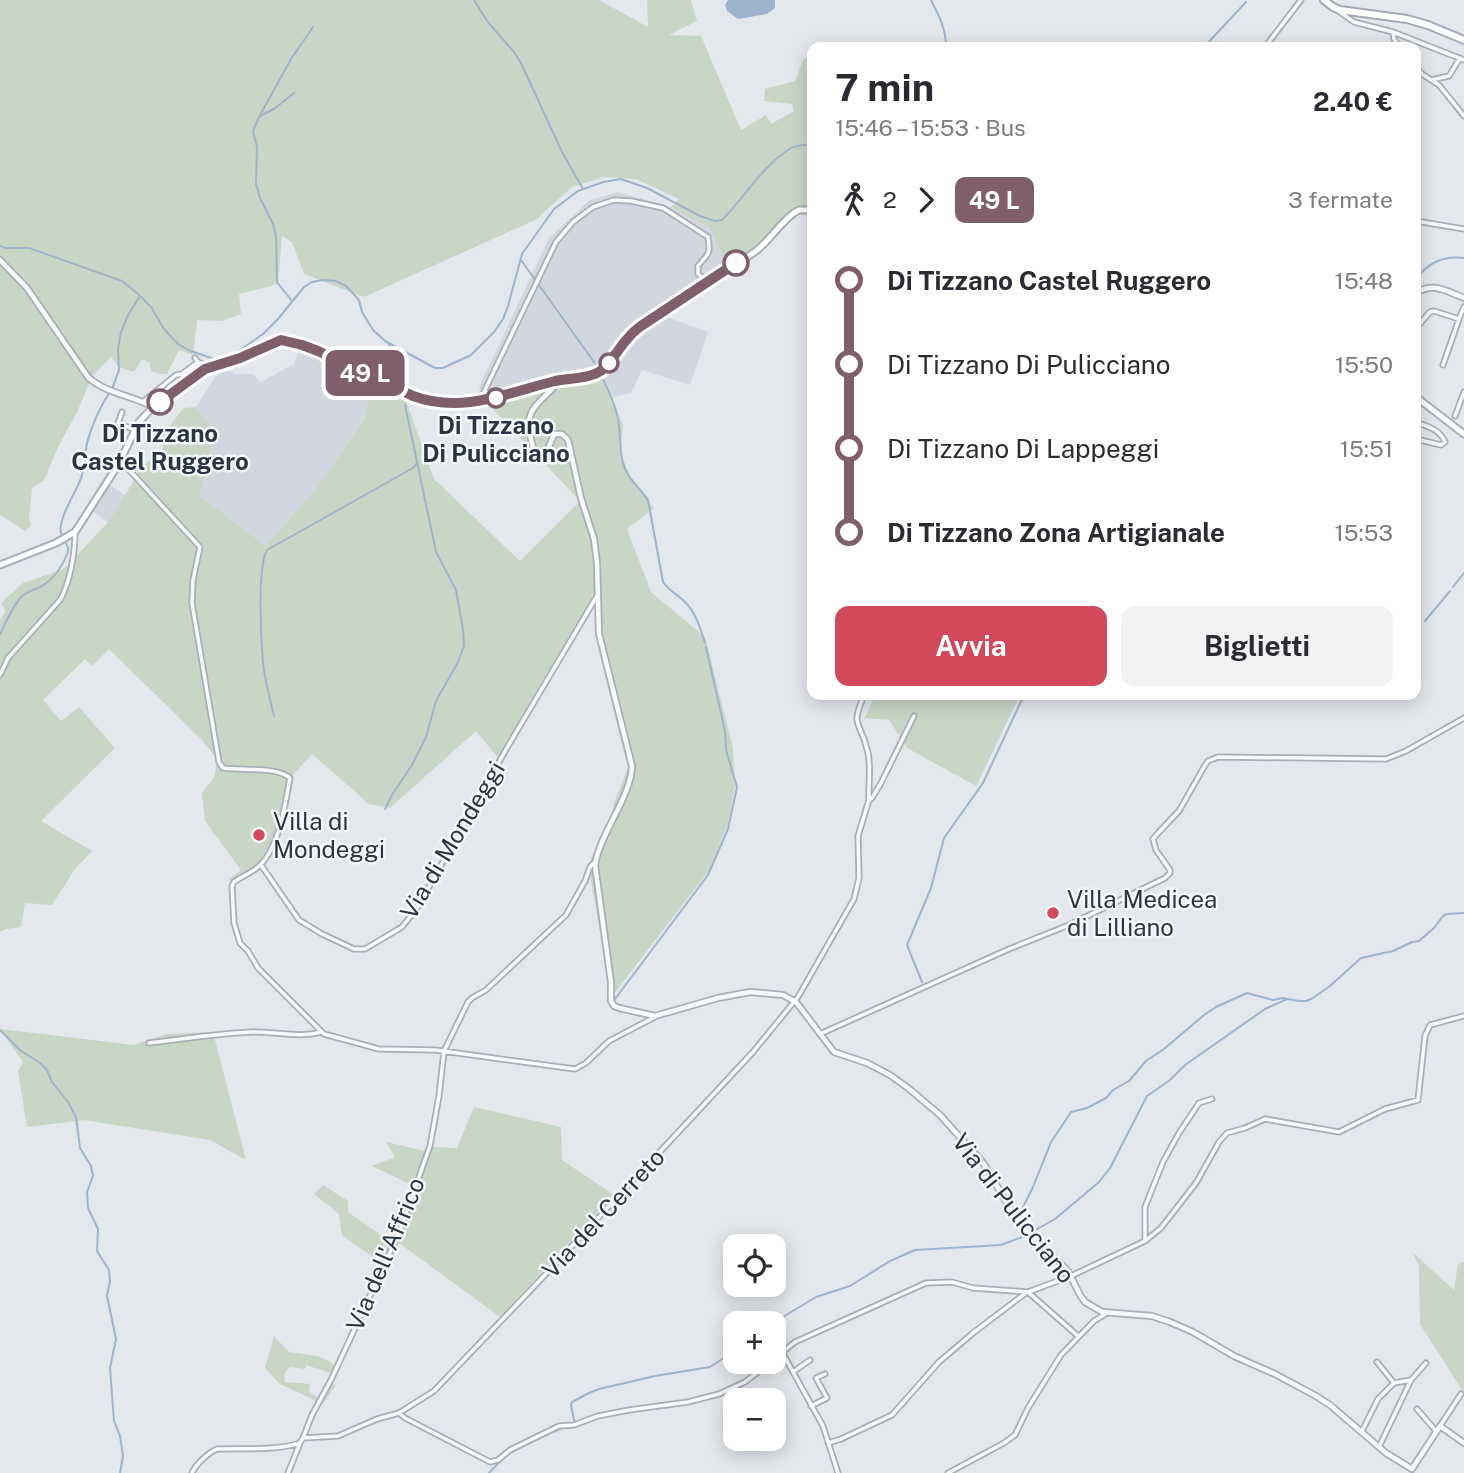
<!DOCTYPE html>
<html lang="it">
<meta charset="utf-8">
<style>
body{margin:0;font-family:"Public Sans",sans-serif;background:#f2f2f3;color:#2b2b33;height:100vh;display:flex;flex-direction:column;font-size:26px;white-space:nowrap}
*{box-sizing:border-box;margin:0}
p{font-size:23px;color:#7c7c81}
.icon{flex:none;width:38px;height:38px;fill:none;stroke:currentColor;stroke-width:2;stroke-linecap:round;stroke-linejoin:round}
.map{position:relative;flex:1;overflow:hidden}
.panel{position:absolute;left:807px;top:42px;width:614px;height:658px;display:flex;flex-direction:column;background:#fff;border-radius:14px;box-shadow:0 4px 18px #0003}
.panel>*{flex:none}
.badge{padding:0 14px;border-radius:10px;font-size:24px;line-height:46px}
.tools{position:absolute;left:723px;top:1234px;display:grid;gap:14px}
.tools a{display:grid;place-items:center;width:63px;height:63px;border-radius:14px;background:#fff;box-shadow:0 4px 18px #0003;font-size:35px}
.map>.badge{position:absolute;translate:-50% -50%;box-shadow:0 0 0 4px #fff}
.legs{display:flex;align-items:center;gap:10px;height:77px;padding:0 28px;font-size:23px}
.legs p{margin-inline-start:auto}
.headline{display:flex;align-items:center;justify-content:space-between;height:119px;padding:0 28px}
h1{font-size:38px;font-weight:700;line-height:52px}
.cta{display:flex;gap:14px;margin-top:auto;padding:14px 28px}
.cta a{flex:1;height:80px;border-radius:14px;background:#d1495b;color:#fff;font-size:28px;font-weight:700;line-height:80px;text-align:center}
.cta a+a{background:#f2f2f3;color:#2b2b33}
ul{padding:0 28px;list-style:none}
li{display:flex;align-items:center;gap:24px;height:84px;font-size:26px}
li i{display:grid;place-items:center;width:10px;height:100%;margin:0 9px;background:currentColor}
li i::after{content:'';width:18px;height:18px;margin:-9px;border:5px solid;border-radius:50%;background:#fff}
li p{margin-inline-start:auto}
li:first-child i{background:linear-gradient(#0000 50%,currentColor 0)}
li:last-child i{background:linear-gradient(currentColor 50%,#0000 0)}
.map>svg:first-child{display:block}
.built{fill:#d2d6de}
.green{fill:#c9d6c5}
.water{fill:#9fb4cc}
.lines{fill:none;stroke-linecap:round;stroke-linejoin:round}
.stream{stroke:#9fb4cc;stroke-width:2}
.minor-casing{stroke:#a9aeb7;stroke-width:7}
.tertiary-casing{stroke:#a9aeb7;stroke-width:8}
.secondary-casing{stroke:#a9aeb7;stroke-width:9}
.primary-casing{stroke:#a3abb8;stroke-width:10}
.minor{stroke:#f7f8fa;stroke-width:3.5}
.tertiary{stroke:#f7f8fa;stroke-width:4.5}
.secondary{stroke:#fff;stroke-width:5}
.primary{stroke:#fff;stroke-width:6}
.line-1-casing{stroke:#fff;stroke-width:16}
.line-1{stroke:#805f6d;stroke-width:10}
.stop-1-dot{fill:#fff;stroke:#805f6d;stroke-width:3.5}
.poi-dot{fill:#d1495b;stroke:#f4f6f9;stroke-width:2.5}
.labels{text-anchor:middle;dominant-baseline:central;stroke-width:5;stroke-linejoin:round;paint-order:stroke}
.stop-label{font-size:24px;font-weight:bold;fill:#2b3445;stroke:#f4f6f9}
.poi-label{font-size:24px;fill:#2b3445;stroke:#f4f6f9;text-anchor:start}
.street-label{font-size:24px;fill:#2b3445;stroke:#f4f6f9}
</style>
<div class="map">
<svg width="1464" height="1473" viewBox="0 0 1464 1473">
<rect width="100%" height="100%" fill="#e4e7ec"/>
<!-- built -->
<path class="built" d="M618,192L671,207L709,227L728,265L653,312L708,332L690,385L642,370L631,393L613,397L602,372L488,404L479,387L549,238L590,200Z
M299,351L348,370L366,384L364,392L368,401L364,420L317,487L266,546L200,496L215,432L196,407L215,377L223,372L232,371L234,374H252L261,382L294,364Z
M108,484L125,495L108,522L92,511Z"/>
<!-- green -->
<path class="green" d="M0,0H599L648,27L647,0H691L697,21L669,35L701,36L741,130L766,115L771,124L794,111L792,104L764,101L765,89L795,81L803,60L812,56V207C786,205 774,232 756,247C747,254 737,259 728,265L709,227L671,207L679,199L636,179L603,177L572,187L537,219L364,297L304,274L292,242L282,236L278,284L239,294L241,314L221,321L197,320L193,355L179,350L167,374H160L151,371L150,363L142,359L134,372L119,367L111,357L92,377L77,412L59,445L44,480L32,488L29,519L31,526L25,531L0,515Z
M602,372L623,426L620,452L632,481L654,508L627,529L651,592L705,637L733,748L735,787L728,823L710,869L610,999L606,965L588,865L614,810L613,806L628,768L598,647L595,597L580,619L499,759L476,731L390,808L369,804L312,754L291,777L287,775L289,780L276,835L259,864L230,883L229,879L241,870L205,821L202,793L215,776L217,759L202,740L109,649L92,666L85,659L43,700L61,721L79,707L115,748L41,821L92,851L75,869L52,905L25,903L21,927L6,929L0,932V620L6,611L1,603L23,583L64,569L108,522L135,479C138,467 154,458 163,448L161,436L184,408L196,407L215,432L200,496L266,546L317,487L364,420L368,401L382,385L404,395L434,479L520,561L580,501L488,404Z
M875,695H1020L976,786L907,748L889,720L865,718Z
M0,1029L134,1045L167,1034L213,1032L246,1160L210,1140L84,1120L27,1127L18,1071L23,1062Z
M474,1107L561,1127L562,1160L614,1195L500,1317L399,1243L388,1268L342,1235L339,1214L314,1194L323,1185L348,1201V1212L387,1239L398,1242L418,1188L372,1166L395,1157L386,1142L426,1151L433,1147L457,1148Z
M1412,1252L1454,1290L1458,1264L1464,1262V1393L1420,1324L1419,1266Z
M274,1336L289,1352L318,1356L340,1367L333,1368L330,1373L306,1365L305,1369L290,1367L284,1374L285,1382L310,1384L309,1392L319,1398L328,1382L336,1385L323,1404L280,1384L265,1368Z"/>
<!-- water -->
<path class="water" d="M728,0H775V8L767,14L738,19L727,11L725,5Z"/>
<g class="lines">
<!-- stream -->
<path class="stream" d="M474,0L487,21L514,52L521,63L562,152L583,189
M931,0C939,16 946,29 946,47
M1204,47L1246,2
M260,116L274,109L294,93
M0,246L6,248H29L122,281L137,293L151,307L164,329L178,344L188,350L214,359L222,358L237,352L263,334L278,319L304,287L312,282L323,280L336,281L346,286L359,300L362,312L373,330L385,341L435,368H443L471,355L494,332L503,319L508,306L522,254L554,209L578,191L603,182L621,179L647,188L700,216L715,221L722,220C745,197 762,166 791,148C796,145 805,145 812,144
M521,260L599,369
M1416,278C1429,263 1443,255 1464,258
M292,301L277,282L276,236L273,224L260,198L256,184L257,147L253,131L259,117L291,59L313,27
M389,343V358L397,385
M601,375C609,391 617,408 619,426C621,441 619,455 625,469C630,481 641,489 648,500L663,582C669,591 677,594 684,601C696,612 700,628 705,643
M112,389L119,370L118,349L121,332L128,315L140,296
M1453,587L1464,573
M1425,621L1450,591
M0,634C6,621 12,608 21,597C26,592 34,590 40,587C53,580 62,567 67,554C72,544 58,539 61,525C64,507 77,492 82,475C85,465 85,453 87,443C92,425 99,409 109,393
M274,716C270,699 265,681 263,663C261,640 257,568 267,550L413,468L417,463
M385,809L392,795L412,765L426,737L436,701L458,662L464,646L463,630L456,590L436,552L405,405
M922,982L907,945L931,888L944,838L983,783L1024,695
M615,999L708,875L728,829L737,787L726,750L725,731L706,647
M0,1030L21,1051L39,1062L47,1070L52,1082L68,1102L76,1117L80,1148L91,1166L93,1176L87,1192L88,1208L98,1229L97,1251L109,1270L110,1281L107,1296L116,1339L110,1368L114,1421L120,1436L123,1456L120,1473
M1023,1207L1033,1187L1051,1142L1071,1112L1087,1108L1106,1098L1113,1090L1129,1081L1146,1061L1164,1049L1204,1015L1216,1007L1247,993L1273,1000L1283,998L1286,999
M1032,1232L1055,1219L1099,1182L1110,1168L1147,1096L1170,1080L1185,1065L1265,1009L1287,999L1299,1001H1306L1313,998L1330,986L1361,958L1393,951L1412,942L1419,941L1434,928L1443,916L1447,914L1464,913
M773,1323L816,1297L850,1286L890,1261L915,1250L1001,1245L1027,1235
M575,1425L571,1405L572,1402L589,1393L599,1389L655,1376L710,1367L735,1351
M541,1437L565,1427
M489,1473L507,1454L517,1449"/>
<!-- minor casing -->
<g class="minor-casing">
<path id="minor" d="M1337,10L1354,22L1393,32L1464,60
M1393,32L1394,39L1400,47
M1265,47L1301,0
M1416,67L1422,74L1439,85L1464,116
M1431,80L1449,76L1460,58
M1416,221L1464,229
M1416,328L1430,312L1434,311L1459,319L1464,307
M195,358L198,362L210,367
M1443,365L1459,319
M482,400V396L556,242L573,222L593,207L614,200L631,201L663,208L708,237C711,256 708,253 698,266V274L708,282
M144,401L176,375L182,374L198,362
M122,412L118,423L135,430
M1455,416L1464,392
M1416,422C1427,427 1439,428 1445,442L1441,445L1416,439
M121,461L200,547L193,580L192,603L219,762L223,768C242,771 276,766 290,778C285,805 279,849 258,867C251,873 241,877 234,882L232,886L234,923L240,943L248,951L258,968L324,1034L379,1049L435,1050L575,1069L586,1063L609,1041L655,1017
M0,675L8,658L60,600C70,583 75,553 75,532
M864,695C850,729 860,719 867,749C872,765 868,784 869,800
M261,865L299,920L322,934L354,949H365L402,927L417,908L508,746L597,596
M820,1034L1009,949L1069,925L1165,878L1170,873V870L1156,850L1153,839L1159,832L1179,811L1204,767L1208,761L1218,757L1386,759L1406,751L1464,718
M149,1043C184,1039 219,1033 254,1032C277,1032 299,1038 321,1032
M1145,1241V1207L1163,1162L1179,1133L1199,1103L1212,1099
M1028,1292L1078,1336
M782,1352L823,1426L838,1473
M774,1359L795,1342L926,1283L952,1282L973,1288L1028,1292L1071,1276L1145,1241L1161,1228L1196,1183L1219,1142L1227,1133L1245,1128L1265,1119L1339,1132L1385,1109L1418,1100L1425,1036L1430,1025L1464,1016
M1377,1362L1394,1383
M793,1372L810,1360
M811,1406L827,1398L816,1378L825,1374
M1417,1409L1436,1431
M399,1413L405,1418L490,1462L498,1460L510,1450L559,1426L574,1425L598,1416L629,1410L688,1402L719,1394L745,1382L771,1362
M1440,1426L1461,1394
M1362,1431L1378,1399L1394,1383L1411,1380
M303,1438L312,1415L331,1380L399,1233L430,1146L439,1096L444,1051L468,1002L472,998L486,990L566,915L585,881L590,867L595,862
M828,1443L841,1439L892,1415L939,1362L973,1333L1027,1292
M1379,1447L1411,1380L1426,1363
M192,1473C196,1464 208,1453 217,1449C244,1448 275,1451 300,1443L303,1438L338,1436L377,1419L399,1413L434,1391L543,1277L753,1052L798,997L854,899L859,878L858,836L869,800L872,798L881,783L914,716
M288,1473L300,1443
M948,1473L1004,1443L1015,1435L1028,1408L1061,1355L1094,1321L1107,1313"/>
</g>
<!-- tertiary casing -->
<g class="tertiary-casing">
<path id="tertiary" d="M0,260L27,288L88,377C106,394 132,395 153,407
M1416,293C1434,282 1446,291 1464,298
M556,381C555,387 552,390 547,394C530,410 526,416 531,439C533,448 533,454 542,457C550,452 549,441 555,434H562L568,440L581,498L594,539L597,563L599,634L632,766C631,797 600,833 595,865L611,982V1001L614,1006L619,1008L655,1016L718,998L750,992L783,995L796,1002L834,1052L867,1063L890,1075L908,1088L940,1115L984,1164L1018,1222L1068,1271L1080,1295L1085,1302L1102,1312L1152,1316L1170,1322L1193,1332L1234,1356L1275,1374L1316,1396L1330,1405L1386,1453L1412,1469L1440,1426L1464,1443"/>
</g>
<!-- secondary casing -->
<g class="secondary-casing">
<path id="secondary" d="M1416,397L1464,434
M0,565L56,543L75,532L118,465L139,422L153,407L205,369L240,358L280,340L302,345L318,351L413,396C461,413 507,393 554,381C568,378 588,379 601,371C617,360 624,339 639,327C660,310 684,298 707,283C723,273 740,262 756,251C770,240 779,224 794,213L799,210H812"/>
</g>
<!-- primary casing -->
<g class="primary-casing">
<path id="primary" d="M1324,0L1333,7L1340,10L1407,19L1428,25L1464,40"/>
</g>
<!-- minor -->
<use href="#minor" class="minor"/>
<!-- tertiary -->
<use href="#tertiary" class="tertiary"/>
<!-- secondary -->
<use href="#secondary" class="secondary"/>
<!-- primary -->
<use href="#primary" class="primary"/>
</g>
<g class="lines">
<!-- line-1 casing -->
<g class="line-1-casing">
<path id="line-1" d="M160,402L205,369L240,358L281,340L302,345L318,351L413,396C462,414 507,393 555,381C569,378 590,379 602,370C613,361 619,347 629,337C632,333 637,329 641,326L736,263"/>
</g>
<!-- line-1 -->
<use href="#line-1" class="line-1"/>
</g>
<!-- markers -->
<g class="stop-1-dot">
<circle cx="736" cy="263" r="12"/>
<circle cx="609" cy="363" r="9"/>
<circle cx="496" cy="398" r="9"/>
<circle cx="160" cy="402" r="12"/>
</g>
<g class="poi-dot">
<circle cx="259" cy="835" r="7"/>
<circle cx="1053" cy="913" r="7"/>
</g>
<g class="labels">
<!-- stop labels -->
<g class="stop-label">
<text x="496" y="425">Di Tizzano<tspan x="496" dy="28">Di Pulicciano</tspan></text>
<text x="160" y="433">Di Tizzano<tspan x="160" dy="28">Castel Ruggero</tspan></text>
</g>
<!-- poi labels -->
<g class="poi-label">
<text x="273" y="821">Villa di<tspan x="273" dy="28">Mondeggi</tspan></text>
<text x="1067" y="899">Villa Medicea<tspan x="1067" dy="28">di Lilliano</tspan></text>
</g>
<!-- street labels -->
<g class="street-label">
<text transform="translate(452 840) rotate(-59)">Via di Mondeggi</text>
<text transform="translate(1014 1208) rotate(52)">Via di Pulicciano</text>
<text transform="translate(603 1213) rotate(-47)">Via del Cerreto</text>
<text transform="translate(385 1254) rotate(-67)">Via dell'Affrico</text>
</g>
</g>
</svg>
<div class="tools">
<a><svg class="icon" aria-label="locate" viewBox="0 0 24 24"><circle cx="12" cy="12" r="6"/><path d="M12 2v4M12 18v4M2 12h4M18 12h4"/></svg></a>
<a>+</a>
<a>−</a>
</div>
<b class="badge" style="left:365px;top:373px;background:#805f6d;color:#fff">49 L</b>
<section class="panel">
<div class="headline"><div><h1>7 min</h1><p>15:46 – 15:53 · Bus</p></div><b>2.40 €</b></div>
<div class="legs"><svg class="icon" aria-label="walk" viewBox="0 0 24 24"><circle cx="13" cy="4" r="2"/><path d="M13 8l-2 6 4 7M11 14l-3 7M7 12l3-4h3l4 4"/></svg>2<svg class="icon" aria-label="forward" viewBox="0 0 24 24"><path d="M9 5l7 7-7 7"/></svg><b class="badge" style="background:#805f6d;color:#fff">49 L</b><p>3 fermate</p></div>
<ul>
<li><i style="color:#805f6d"></i><b>Di Tizzano Castel Ruggero</b><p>15:48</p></li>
<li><i style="color:#805f6d"></i><span>Di Tizzano Di Pulicciano</span><p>15:50</p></li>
<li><i style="color:#805f6d"></i><span>Di Tizzano Di Lappeggi</span><p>15:51</p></li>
<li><i style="color:#805f6d"></i><b>Di Tizzano Zona Artigianale</b><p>15:53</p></li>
</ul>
<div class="cta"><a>Avvia</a><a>Biglietti</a></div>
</section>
</div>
